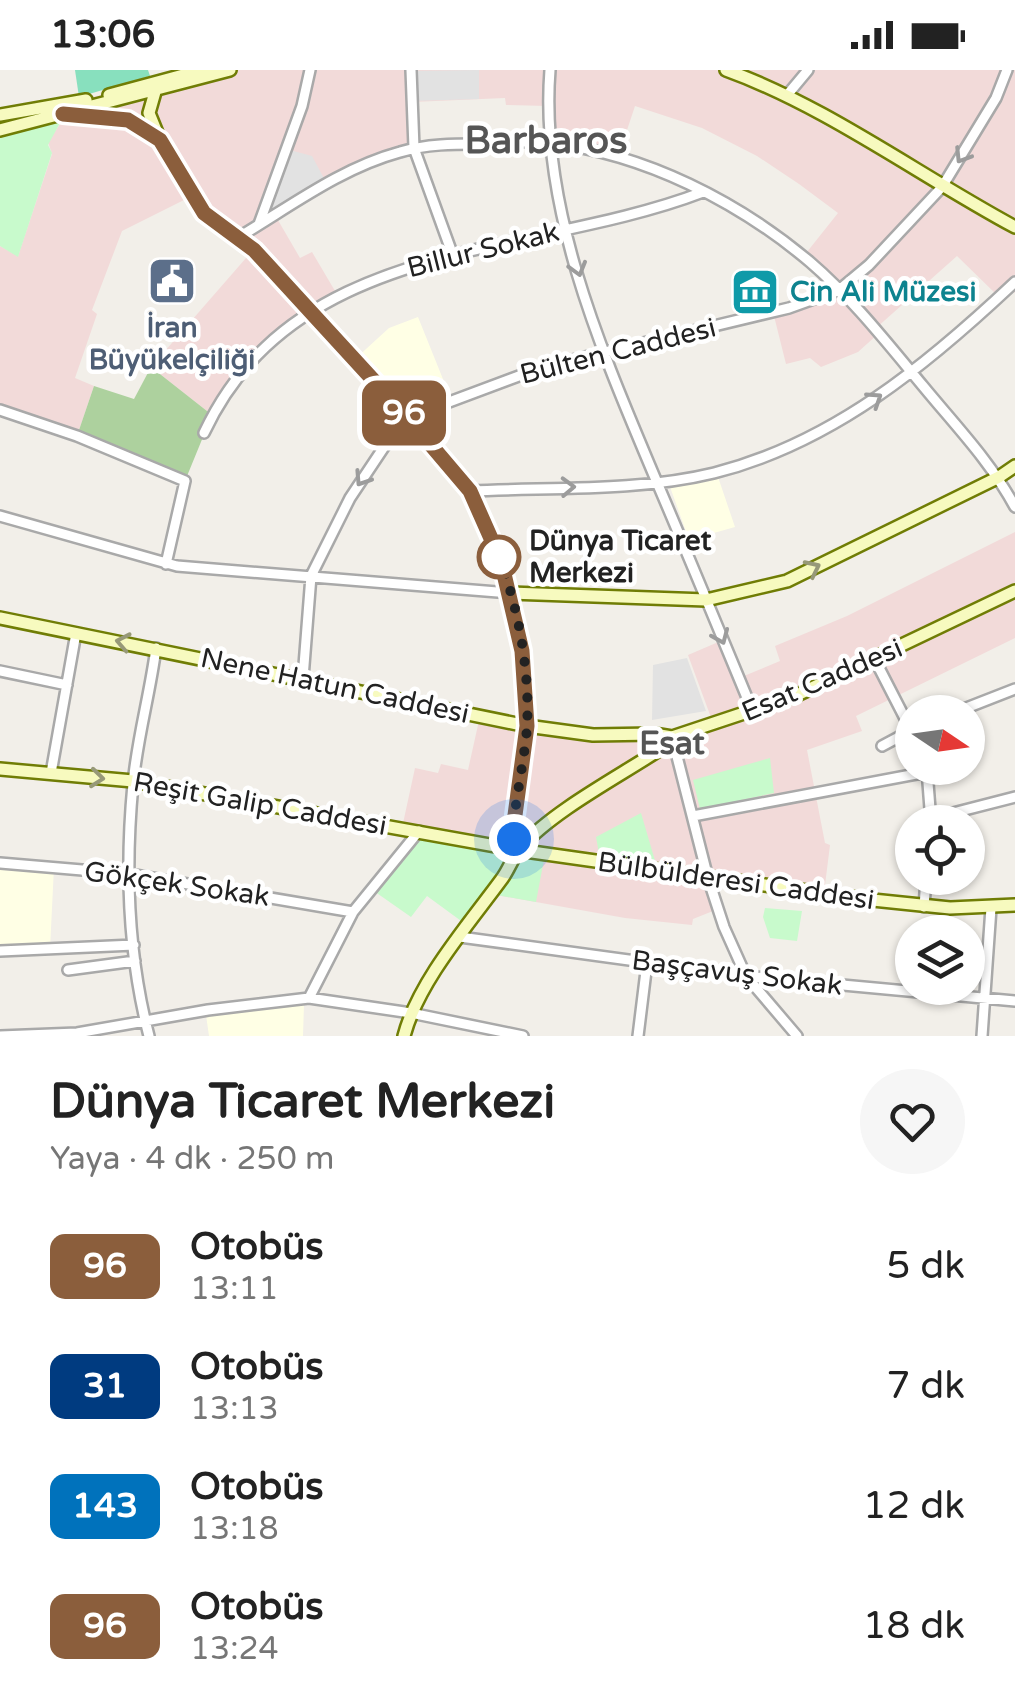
<!DOCTYPE html>
<html lang="tr">
<meta charset="utf-8">
<style>
body{margin:0;font-family:"Varela Round",sans-serif;background:#f6f6f6;color:#222;height:100vh;display:flex;flex-direction:column;font-size:38px;white-space:nowrap}
*{box-sizing:border-box;margin:0}
p{font-size:32px;color:#767676}
.icon{flex:none;width:55px;height:55px;fill:none;stroke:currentColor;stroke-width:2;stroke-linecap:round;stroke-linejoin:round}
.map{position:relative;height:966px;overflow:hidden}
.details{display:flex;flex-direction:column;background:#fff;flex:1}
.details>*{flex:none}
.badge{padding:0 20px;border-radius:15px;font-size:35px;line-height:65px}
.needle{width:65px;rotate:103deg}
.fabs{position:absolute;left:895px;top:625px;display:grid;gap:20px}
.fabs a{display:grid;place-items:center;width:90px;height:90px;border-radius:50%;background:#fff;box-shadow:0 2px 8px #0004;font-size:50px}
.you{position:absolute;width:50px;height:50px;margin:-25px;border:8px solid #fff;border-radius:50%;background:#1a73e8;box-shadow:0 0 0 15px #1a73e833}
.map>.badge{position:absolute;translate:-50% -50%;box-shadow:0 0 0 5px #fff}
.round{display:grid;place-items:center;flex:none;width:105px;height:105px;border-radius:52px;background:#f6f6f6}
.headline{display:flex;align-items:center;justify-content:space-between;height:170px;padding:0 50px}
h1{font-size:48px;font-weight:700;line-height:75px}
ul{padding:0;list-style:none}
li{display:flex;align-items:center;gap:30px;height:120px;padding:0 50px}
li div{flex:1}
li b{display:block;font-size:38px}
li em{font-style:normal}
li .badge{min-width:110px;font-weight:700;text-align:center}
.status{display:flex;justify-content:space-between;align-items:center;height:70px;padding:0 50px;background:#fff;direction:ltr}
.status svg{height:28px;fill:currentColor}
.map>svg:first-child{display:block}
.commercial{fill:#f2dad9}
.education{fill:#ffffe5}
.forest{fill:#add19e}
.park{fill:#c8facc}
.pitch{fill:#88e0be}
.parking{fill:#e2e2e2}
.lines{fill:none;stroke-linecap:round;stroke-linejoin:round}
.street-casing{stroke:#a9a9a9;stroke-width:14}
.secondary-casing{stroke:#707d05;stroke-width:16}
.street{stroke:#fff;stroke-width:9}
.secondary{stroke:#f7fabf;stroke-width:11}
.oneway{stroke:#9c9c9c}
.oneway2{stroke:#979978}
.line-casing{stroke:#fff;stroke-width:22}
.line{stroke:#8b5e3c;stroke-width:15}
.walk{stroke:#222;stroke-width:10;stroke-dasharray:0 18}
.stop-dot{fill:#fff;stroke:#8b5e3c;stroke-width:5}
.labels{text-anchor:middle;dominant-baseline:central;stroke-width:9;stroke-linejoin:round;paint-order:stroke}
.street-label{font-size:28px;fill:#222;stroke:#fff}
.culture-label{font-size:28px;font-weight:bold;fill:#0d838f;stroke:#fff;text-anchor:start}
.service-label{font-size:28px;font-weight:bold;fill:#4e5e75;stroke:#fff}
.stop-label{font-size:28px;font-weight:bold;fill:#222;stroke:#fff;text-anchor:start}
.quarter-label{font-size:32px;font-weight:bold;fill:#555;stroke:#fff}
.district-label{font-size:38px;font-weight:bold;fill:#555;stroke:#fff}
</style>
<div class="status"><b>13:06</b><svg viewBox="0 0 49 12"><path d="M0 12V9h3v3zM5 12V6h3v6zM10 12V3h3v9zM15 12V0h3v12zM26 1h20v11H26zM47 4h2v5h-2z"/></svg></div>
<div class="map">
<svg width="1015" height="966" viewBox="0 0 1015 966">
<rect width="100%" height="100%" fill="#f2efe9"/>
<!-- commercial -->
<path class="commercial" d="M202,0H1015V223L1010,218L999,227L957,186L875,259L878,264L858,282L821,297L810,288L786,294L773,242L839,220L803,187L838,143L799,114L757,86L702,58L635,36L618,87L549,72L548,36L506,35L505,28L412,32L414,78L368,93L275,145L300,188L312,182L338,226L273,271L212,345L151,297L253,180L192,126L122,161L92,240L97,244L75,308L94,316L77,366L0,340V176L18,186L52,84L48,72L60,54L56,36Z
M1015,462V568L856,646L862,661L807,680L825,773L830,775L824,823L709,808L718,839L693,849L692,855L625,848L491,824L402,758L415,698L438,703L441,694L468,700L480,646L527,656L672,667L713,653L688,585L723,570L739,608L780,591L775,576L847,546Z"/>
<!-- education -->
<path class="education" d="M418,247L451,329L409,347L354,290L389,258Z
M717,404L735,457L689,470L669,414Z
M0,794L54,797L50,879L0,881Z
M304,934L303,966H209L206,945Z"/>
<!-- forest -->
<path class="forest" d="M151,297L212,345L185,411L77,366L94,316L134,329Z"/>
<!-- park -->
<path class="park" d="M58,45L60,53L48,75L52,83L18,187L0,176V60Z
M770,688L774,723L700,739L693,710Z
M641,743L656,794L600,789L596,767Z
M419,761L545,784L536,832L491,824L468,856L427,826L411,847L371,819Z
M765,838L802,841L797,871L770,868L763,847Z"/>
<!-- pitch -->
<path class="pitch" d="M75,0H148L150,6L79,27Z"/>
<!-- parking -->
<path class="parking" d="M479,0V29L411,31V1Z
M286,79L312,86L327,114L259,155Z
M687,588L706,641L652,650L653,595Z"/>
<g class="lines">
<!-- street casing -->
<g class="street-casing">
<path id="street" d="M411,0L414,78L452,183
M550,0C539,139 603,284 656,410C689,487 721,565 753,642
M788,24L808,0
M259,154L302,36L310,0
M239,167C291,136 341,98 400,82C429,73 460,74 490,74C510,73 532,70 551,73C645,84 739,132 810,192C852,228 888,274 923,316C955,355 991,392 1015,437
M0,340L77,366L185,411L166,494
M204,363C296,166 531,188 703,122
M470,421C550,417 636,422 714,403C833,373 928,294 1015,212
M0,446L177,496L510,523
M875,590L912,662
M0,601L67,615
M303,608L311,506L350,428L384,377L409,347L543,297L789,238L839,220L869,195L942,117L996,28L1007,0
M956,642L1015,619
M672,667L708,808L724,857L746,906L797,966
M882,676L912,660
M927,700L931,752
M51,703L76,563
M932,743L949,744L1015,727
M693,746L927,702
M0,793L129,804L353,842
M924,837L926,808
M460,867L746,906L1015,931
M0,881L134,875
M68,900L135,891
M309,928L353,842L419,761
M0,966L77,963L208,940L309,928L411,943L523,966
M149,966C128,885 125,798 133,714C137,669 150,624 156,578
M638,966L647,893
M982,966L991,838"/>
</g>
<!-- secondary casing -->
<g class="secondary-casing">
<path id="secondary" d="M726,0C826,36 920,106 1015,157
M155,22L149,43L160,70L204,143L254,180L441,384L470,421L481,442L510,523L525,609L527,656L513,760L518,780
M109,25L202,0
M0,45L86,30
M72,46L128,50L158,68
M0,60L230,0
M510,523L706,530L787,511L999,407L1015,396
M0,548L527,656L593,665L654,664L672,667
M0,699L133,711L518,780L863,829L950,838L1015,835
M404,966C418,912 468,855 501,810C509,800 513,786 521,777C553,741 618,707 659,680L672,667L795,626L1015,521"/>
</g>
<!-- street -->
<use href="#street" class="street"/>
<!-- secondary -->
<use href="#secondary" class="secondary"/>
</g>
<!-- one-way arrows -->
<defs><path id="oneway-chevron" d="M-2-3.5L2.5 0L-2 3.5" fill="none" stroke-width="1.6" stroke-linecap="round" stroke-linejoin="round" transform="scale(2.5)"/></defs>
<g class="oneway">
<use href="#oneway-chevron" transform="translate(962 86) rotate(122)"/>
<use href="#oneway-chevron" transform="translate(578 199) rotate(74)"/>
<use href="#oneway-chevron" transform="translate(875 329) rotate(-33)"/>
<use href="#oneway-chevron" transform="translate(362 409) rotate(123)"/>
<use href="#oneway-chevron" transform="translate(568 417) rotate(-2)"/>
<use href="#oneway-chevron" transform="translate(721 567) rotate(67)"/>
</g>
<g class="oneway2">
<use href="#oneway-chevron" transform="translate(813 498) rotate(-26)"/>
<use href="#oneway-chevron" transform="translate(123 572) rotate(-169)"/>
<use href="#oneway-chevron" transform="translate(97 708) rotate(6)"/>
</g>
<g class="lines">
<!-- line casing -->
<g class="line-casing">
<path id="line" d="M63,44L128,50L160,70L204,143L254,180L408,348L470,421L501,491L522,581L527,656L513,760L518,780"/>
</g>
<!-- line -->
<use href="#line" class="line"/>
<!-- walk -->
<path class="walk" d="M499,487C519,539 530,602 527,658C524,692 516,726 513,760L514,769"/>
</g>
<!-- icons -->
<defs>
<g id="civic-square" transform="scale(2.5)"><rect x="-9" y="-9" width="18" height="18" rx="4" fill="#5c6f8a" stroke="#fff"/><path d="M-.6-6.5H3V-4.5H.6V-3L4-1V1h2V6H-6V1h2V-1L-.6-3ZM-1.2 2.5V6h2.4V2.5Z" fill="#fff"/></g>
<g id="museum-square" transform="scale(2.5)"><rect x="-9" y="-9" width="18" height="18" rx="4" fill="#0f9aa8" stroke="#fff"/><path d="M0-6L6-3V-2H-6V-3ZM-5-1h2V3h-2ZM-1-1h2V3h-2ZM3-1h2V3H3ZM-6 4H6V6H-6Z" fill="#fff"/></g>
</defs>
<g fill-rule="evenodd">
<use href="#civic-square" x="172" y="211"/>
<use href="#museum-square" x="755" y="222"/>
</g>
<!-- markers -->
<circle class="stop-dot" cx="499" cy="487" r="20"/>
<g class="labels">
<!-- street labels -->
<g class="street-label">
<text transform="translate(483 180) rotate(-14)">Billur Sokak</text>
<text transform="translate(618 281) rotate(-14)">Bülten Caddesi</text>
<text transform="translate(822 610) rotate(-23)">Esat Caddesi</text>
<text transform="translate(335 616) rotate(12)">Nene Hatun Caddesi</text>
<text transform="translate(260 734) rotate(10)">Reşit Galip Caddesi</text>
<text transform="translate(736 811) rotate(8)">Bülbülderesi Caddesi</text>
<text transform="translate(177 814) rotate(8)">Gökçek Sokak</text>
<text transform="translate(737 903) rotate(7)">Başçavuş Sokak</text>
</g>
<!-- culture labels -->
<g class="culture-label">
<text x="790" y="222">Cin Ali Müzesi</text>
</g>
<!-- service labels -->
<g class="service-label">
<text x="172" y="258">İran<tspan x="172" dy="32">Büyükelçiliği</tspan></text>
</g>
<!-- stop labels -->
<g class="stop-label">
<text x="529" y="471">Dünya Ticaret<tspan x="529" dy="32">Merkezi</tspan></text>
</g>
<!-- quarter labels -->
<g class="quarter-label">
<text x="672" y="674">Esat</text>
</g>
<!-- district labels -->
<g class="district-label">
<text x="546" y="71">Barbaros</text>
</g>
</g>
</svg>
<div class="fabs">
<a><svg class="needle" viewBox="-14 -14 28 28"><path d="M0-13l5 13h-10z" fill="#e53935"/><path d="M0 13l5-13h-10z" fill="#767676"/></svg></a>
<a><svg class="icon" aria-label="locate" viewBox="0 0 24 24"><circle cx="12" cy="12" r="6"/><path d="M12 2v4M12 18v4M2 12h4M18 12h4"/></svg></a>
<a><svg class="icon" aria-label="layers" viewBox="0 0 24 24"><path d="M12 4l9 5-9 5-9-5zM3 14l9 5 9-5"/></svg></a>
</div>
<div class="you" style="left:514px;top:769px"></div>
<b class="badge" style="left:404px;top:343px;background:#8b5e3c;color:#fff">96</b>
</div>
<section class="details">
<div class="headline"><div><h1>Dünya Ticaret Merkezi</h1><p>Yaya · 4 dk · 250 m</p></div><a class="round"><svg class="icon" aria-label="heart" viewBox="0 0 24 24"><path d="M12 20l-8-8c-3-5 5-10 8-4 3-6 11-1 8 4z"/></svg></a></div>
<ul>
<li><span class="badge" style="background:#8b5e3c;color:#fff">96</span><div><b>Otobüs</b><p>13:11</p></div><em>5 dk</em></li>
<li><span class="badge" style="background:#003b80;color:#fff">31</span><div><b>Otobüs</b><p>13:13</p></div><em>7 dk</em></li>
<li><span class="badge" style="background:#0072bc;color:#fff">143</span><div><b>Otobüs</b><p>13:18</p></div><em>12 dk</em></li>
<li><span class="badge" style="background:#8b5e3c;color:#fff">96</span><div><b>Otobüs</b><p>13:24</p></div><em>18 dk</em></li>
</ul>
</section>
